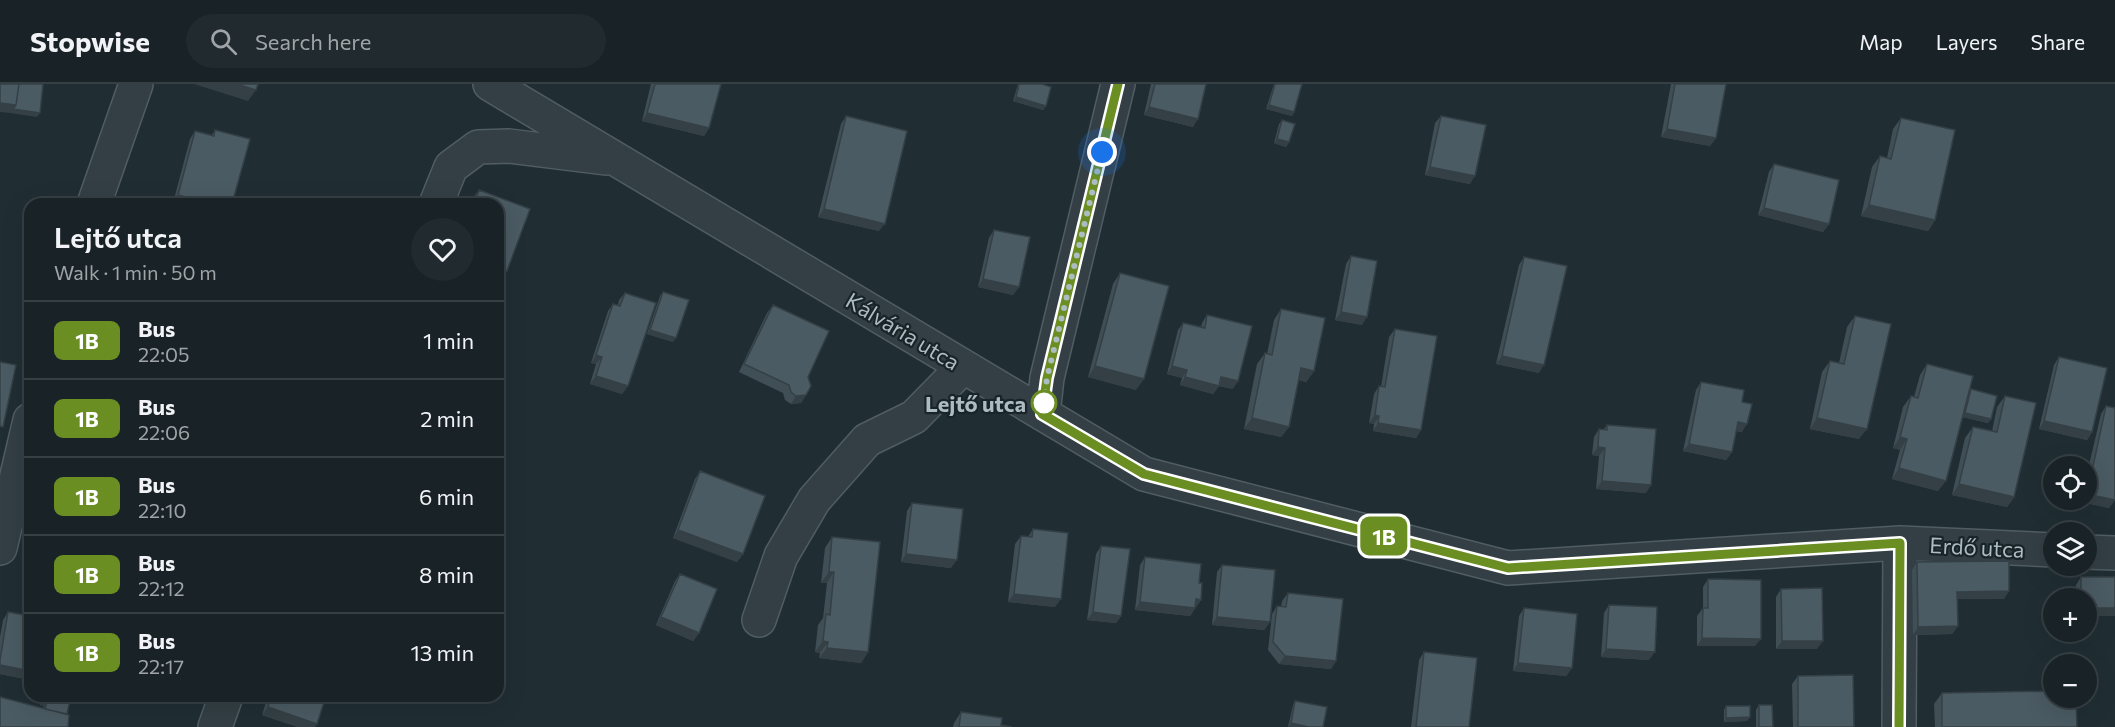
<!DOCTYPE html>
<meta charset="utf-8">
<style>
body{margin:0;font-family:Commissioner,sans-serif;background:#212a2f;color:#f1f3f6;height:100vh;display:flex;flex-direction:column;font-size:22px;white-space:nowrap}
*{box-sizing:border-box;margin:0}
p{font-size:20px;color:#9fa4a7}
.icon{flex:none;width:33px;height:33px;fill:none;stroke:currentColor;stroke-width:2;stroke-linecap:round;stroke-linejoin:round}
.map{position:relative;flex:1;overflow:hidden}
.panel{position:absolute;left:24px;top:114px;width:480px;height:504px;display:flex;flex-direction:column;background:#182227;border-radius:18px;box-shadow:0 6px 24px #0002,0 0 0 2px #363f44}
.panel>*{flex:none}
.badge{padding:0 12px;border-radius:9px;font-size:21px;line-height:39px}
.controls{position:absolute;left:2043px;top:372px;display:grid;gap:12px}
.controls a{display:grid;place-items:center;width:54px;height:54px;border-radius:50%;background:#182227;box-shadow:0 6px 24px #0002,0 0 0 2px #363f44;font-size:30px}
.you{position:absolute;width:30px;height:30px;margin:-15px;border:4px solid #fff;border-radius:50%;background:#1a73e8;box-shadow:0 0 0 9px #1a73e833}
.map>.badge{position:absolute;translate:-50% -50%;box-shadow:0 0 0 3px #fff}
.round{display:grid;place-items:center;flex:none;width:63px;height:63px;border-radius:32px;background:#212a2f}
.headline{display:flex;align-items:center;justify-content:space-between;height:102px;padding:0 30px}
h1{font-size:28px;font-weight:600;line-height:45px}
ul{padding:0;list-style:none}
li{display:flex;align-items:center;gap:18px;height:78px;padding:0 30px;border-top:2px solid #363f44}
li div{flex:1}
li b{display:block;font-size:22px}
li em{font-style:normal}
li .badge{min-width:66px;font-weight:700;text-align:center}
header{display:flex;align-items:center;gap:36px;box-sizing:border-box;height:84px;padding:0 30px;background:#182227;border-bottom:2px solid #363f44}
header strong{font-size:28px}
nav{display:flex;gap:33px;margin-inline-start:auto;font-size:21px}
.search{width:420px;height:54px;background:#212a2f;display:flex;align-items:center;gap:15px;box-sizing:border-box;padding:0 21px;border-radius:33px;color:#9fa4a7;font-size:22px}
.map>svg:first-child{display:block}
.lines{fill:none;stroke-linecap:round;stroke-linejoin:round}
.minor-casing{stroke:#505d63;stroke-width:36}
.minor{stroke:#333f45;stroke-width:33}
.wall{fill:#404e55}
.shaded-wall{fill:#344045}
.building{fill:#4b5b63;stroke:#344045;stroke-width:1.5}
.line-casing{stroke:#fff;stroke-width:14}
.line{stroke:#6b8e23;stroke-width:9}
.walk{stroke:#adbbc2;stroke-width:6;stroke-dasharray:0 10.8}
.stop-dot{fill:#fff;stroke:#6b8e23;stroke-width:3}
.labels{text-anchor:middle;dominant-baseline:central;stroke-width:4.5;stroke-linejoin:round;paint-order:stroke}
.street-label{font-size:22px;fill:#adbbc2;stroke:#192429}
.stop-label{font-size:22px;font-weight:bold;fill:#adbbc2;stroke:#192429;text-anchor:end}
</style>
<header>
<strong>Stopwise</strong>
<div class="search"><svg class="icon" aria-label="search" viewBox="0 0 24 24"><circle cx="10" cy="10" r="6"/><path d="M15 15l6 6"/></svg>Search here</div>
<nav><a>Map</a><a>Layers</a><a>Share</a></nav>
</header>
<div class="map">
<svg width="2115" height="643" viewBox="0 0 2115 643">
<rect width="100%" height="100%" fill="#202e34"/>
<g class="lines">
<!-- minor casing -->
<g class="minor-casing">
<path id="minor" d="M490,0L1144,390L1508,484L1900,459L2054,466
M94,120L136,0
M436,120L451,83L478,63L509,62L606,74
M1043,330L1047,294L1118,0
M0,464L30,336
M2086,468L2115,469
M759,536L781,472L814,416L867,356L914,333L963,283
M215,643L226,612
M1899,643L1900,459"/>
</g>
<!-- minor -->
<use href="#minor" class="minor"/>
</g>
<!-- wall -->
<path class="wall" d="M651,0H721L709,44L704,52L642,37Z
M1018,0H1042L1046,22L1043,26L1013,17Z
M1151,0H1206L1193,43L1144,31Z
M1274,0H1302L1294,28L1292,32L1266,25Z
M1671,0H1726L1716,54L1710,62L1661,53Z
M846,32L879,147L818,133L841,40Z
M1441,32L1470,100L1425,91L1435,39Z
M1901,34L1935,136L1928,147L1861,132L1872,83L1880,72L1887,74L1893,45Z
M1282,36L1289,58L1286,63L1274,59L1279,40Z
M215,46L232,120H177L173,119L190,55L195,47L212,51Z
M1774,80L1829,140L1823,148L1758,131L1769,88Z
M479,106L530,125L507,187L502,195L498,193V120H471L473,114Z
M994,146L1019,203L1013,211L978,203L989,154Z
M1351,172L1362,241L1335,236L1346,180Z
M1524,173L1539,289L1496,280L1519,181Z
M1120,189L1136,306L1088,293L1113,200Z
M663,208L673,258L647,250L660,212Z
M625,209L628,302L622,310L590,300L596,280L591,279L608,227L613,220L618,221L619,216Z
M773,221L808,293L806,311L801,319L791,320L785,316L783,309L739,288L767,229Z
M1281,225L1314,287L1306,298L1299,296L1289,343L1281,353L1244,345L1257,280L1265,269L1267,270L1274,236Z
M1207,231L1233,305L1219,302L1213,310L1180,301L1182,294L1167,290L1178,246L1183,239L1201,243L1202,239Z
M1855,232L1859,355L1810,345L1822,288L1830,277L1839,279L1847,243Z
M1395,245L1421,346L1416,354L1373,347L1374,340L1369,339L1374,310L1379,302L1381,303L1389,253Z
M2059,273L2092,348L2087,356L2039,345L2054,281Z
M1927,280L1969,308L1971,305L1991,335L1988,339L1962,333L1938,407L1892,395L1900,366L1893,364L1903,323L1911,312L1914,313L1920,291Z
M1701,298L1742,318V348L1736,347L1732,368L1726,376L1683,367L1696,306Z
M2005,312L2014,413L2007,423L1952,411L1965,354L1973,343L1992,347L1997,323Z
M2106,322L2115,416L2109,424L2081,418L2082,416H2086V394L2101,330Z
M1607,341L1646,409L1596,405L1599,372L1592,371L1594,353L1599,345H1604Z
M700,387L743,470L737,478L673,454L695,395Z
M912,419L951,484L901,478L907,427Z
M1033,445L1055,523L1008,518L1015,460L1021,452L1028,453Z
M832,453L868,568L861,579L819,574L820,569L815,568L818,541L823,534L827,499H821L825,464Z
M1101,462L1121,532L1116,539L1087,536L1096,470Z
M1145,473L1199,499L1201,516L1190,532L1135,526L1140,481Z
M1917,478L2004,515H1957L1958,542L1952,550L1913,551L1912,486Z
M1222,481L1270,538L1264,546L1212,541L1217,488Z
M680,490L699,549L693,557L656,541L675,497Z
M2081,493H2115V532H2086V514H2076V501Z
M1708,495L1755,562H1697V532L1703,524V503Z
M1781,505L1817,565H1776V513Z
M1288,509L1336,577L1331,585L1279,580L1268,566L1272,530L1277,522L1281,523L1282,517Z
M1609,521L1649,576L1601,573L1604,529Z
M1524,524L1572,584L1566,592L1513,587L1519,532Z
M8,528L30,532V596L0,590V553L3,536Z
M1424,568L1469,643H1411L1419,576Z
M1798,592L1854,643H1793L1792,600Z
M1942,609L2077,643H1935L1934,620Z
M42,612H71L67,630L43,624L44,622L40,621Z
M268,612H326L317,640L315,643H298L262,631Z
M1295,617L1323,643H1288L1293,621Z
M1759,621L1773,643H1756V626Z
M1726,622L1750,633L1747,637L1724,638V626Z
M961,628L1001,641L1012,643H953L954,639Z"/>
<!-- shaded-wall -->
<path class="shaded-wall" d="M194,0H237L256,6L248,17Z
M1016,13L1046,22L1043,26L1013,17Z
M0,19L16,21L10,29L0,28Z
M1269,21L1294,28L1292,32L1266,25Z
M1149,23L1198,35L1193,43L1144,31Z
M13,25L40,29L37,33L10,29Z
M647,29L709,44L704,52L642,37Z
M1667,45L1716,54L1710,62L1661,53Z
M1277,55L1289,58L1286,63L1274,59Z
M1430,83L1475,92L1470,100L1425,91Z
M178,111L194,115L191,120H177L173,119Z
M1869,121L1935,136L1928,147L1861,132Z
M1764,124L1829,140L1823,148L1758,131Z
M824,125L885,140L879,147L818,133Z
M498,184L507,187L502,195L498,193Z
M983,195L1019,203L1013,211L978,203Z
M1341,228L1367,233L1362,241L1335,236Z
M650,246L676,254L673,258L647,250Z
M596,271L602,273L596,280L591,279Z
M1502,272L1544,281L1539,289L1496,280Z
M1095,282L1144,295L1136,306L1088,293Z
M1172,282L1187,286L1182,294L1167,290Z
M1301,284L1314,287L1306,298L1294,295Z
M596,292L628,302L622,310L590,300Z
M1185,293H1221L1238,297L1233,305L1219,302L1213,310L1180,301Z
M806,311L801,319L791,320L796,312Z
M1965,329L1991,335L1988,339L1962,333Z
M1375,331L1379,332L1374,340L1369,339Z
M1252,334L1289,343L1281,353L1244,345Z
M1817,334L1867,345L1859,355L1810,345Z
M2044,337L2092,348L2087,356L2039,345Z
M1738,338L1747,340L1742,348L1732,346Z
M1378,339L1421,346L1416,354L1373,347Z
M1900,353L1907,355L1900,366L1893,364Z
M1689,360L1732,368L1726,376L1683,367Z
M1598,363L1605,364L1599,372L1592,371Z
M1899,384L1946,397L1938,407L1892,395Z
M1602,397L1651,401L1646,409L1596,405Z
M1959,400L2014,413L2007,423L1952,411Z
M2087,410L2115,416L2109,424L2081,418L2083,416H2086Z
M678,446L743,470L737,478L673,454Z
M906,470L957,476L951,484L901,478Z
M829,488H834L827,499H821Z
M2009,507L2004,515H1952L1957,508Z
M1014,510L1061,515L1055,523L1008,518Z
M1196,515L1201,516L1195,524Z
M1140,518L1195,524L1190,532L1135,526Z
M2086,524H2115V532H2086Z
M1093,528L1121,532L1116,539L1087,536Z
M661,533L699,549L693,557L656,541Z
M1217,533L1270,538L1264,546L1212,541Z
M1958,542L1952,550L1913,551L1918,543Z
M1702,554L1761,555L1755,562H1697Z
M823,557L828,558L820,569L815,568Z
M1782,557H1823L1817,565H1776Z
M827,564L868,568L861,579L819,574Z
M1606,565L1655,568L1649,576L1601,573Z
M1285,572L1336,577L1331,585L1279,580Z
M1518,579L1572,584L1566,592L1513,587Z
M0,581L30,587V596L0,590Z
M43,617H47L44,622L40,621Z
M268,623L317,640L315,643H298L262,631Z
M1750,633L1747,637L1724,638L1726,634Z
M1291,639L1309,643H1288Z"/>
<!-- building -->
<path class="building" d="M0,0H19L16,21L0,19Z
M19,0H43L40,29L13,25L16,21Z
M237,0H258L256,6Z
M655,0H721L709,44L647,29Z
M1019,0H1042L1051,3L1046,22L1016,13Z
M1155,0H1206L1198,35L1149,23Z
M1275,0H1302L1294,28L1269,21Z
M1675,0H1726L1716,54L1667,45Z
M846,32L907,47L885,140L824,125Z
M1441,32L1486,41L1475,92L1430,83Z
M1901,34L1955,46L1935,136L1869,121L1880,72L1891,75Z
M1282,36L1295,40L1289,58L1277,55Z
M215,46L250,55L232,120H193L194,115L178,111L195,47L214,52Z
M1774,80L1839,96L1829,140L1764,124Z
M479,106L530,125L507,187L498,184V120H474Z
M994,146L1030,153L1019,203L983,195Z
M1351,172L1377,177L1367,233L1341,228Z
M1524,173L1567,182L1544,281L1502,272Z
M1120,189L1169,202L1144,295L1095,282Z
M663,208L689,216L676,254L650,246Z
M625,209L656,219L628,302L596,292L602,273L596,271L613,220L620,222Z
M773,221L829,247L808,293L811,302L806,311L796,312L791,308L789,301L744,280Z
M1281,225L1325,234L1314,287L1301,284L1289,343L1252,334L1265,269L1272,271Z
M1207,231L1252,242L1238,297L1221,293L1219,302L1185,293L1187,286L1172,282L1183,239L1205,244Z
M1855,232L1891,240L1867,345L1817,334L1830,277L1844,280Z
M1395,245L1437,252L1421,346L1378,339L1379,332L1375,331L1379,302L1385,303Z
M2059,273L2107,284L2092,348L2044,337Z
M0,278L16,281L3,343L0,342Z
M1927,280L1973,292L1946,397L1899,384L1907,355L1900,353L1911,312L1918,314Z
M1701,298L1744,306L1742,318L1752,320L1747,340L1738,338L1732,368L1689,360Z
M1971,305L1997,312L1991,335L1965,329Z
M2005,312L2036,319L2014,413L1959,400L1973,343L1997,348Z
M2106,322L2115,324V416L2087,410Z
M1607,341L1656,345L1651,401L1602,397L1605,364L1598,363L1599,345L1607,346Z
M700,387L765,412L743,470L678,446Z
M912,419L963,425L957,476L906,470Z
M1033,445L1068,449L1061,515L1014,510L1021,452L1032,453Z
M832,453L880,458L868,568L827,564L828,558L823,557L826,530L830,531L834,488H829Z
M1101,462L1130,465L1121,532L1093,528Z
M1145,473L1201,480L1199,499H1202L1201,516L1196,515L1195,524L1140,518Z
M2009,477V507L1957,508L1958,542L1918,543L1917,478Z
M1222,481L1275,486L1270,538L1217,533Z
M680,490L717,505L699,549L661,533Z
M2081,493H2115V524H2086V514H2081Z
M1708,495L1761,496V555L1702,554L1703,524H1708Z
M1822,504L1823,557H1782L1781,505Z
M1288,509L1343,515L1336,577L1285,572L1273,558L1277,522L1286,523Z
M1609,521L1657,523L1655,568L1606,565Z
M1524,524L1577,530L1572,584L1518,579Z
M8,528L30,532V587L0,581V576Z
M1424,568L1477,574L1469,643H1416Z
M1853,591L1854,643H1798V592Z
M2054,607V614H2076L2077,643H1942V609Z
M44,612H71L67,630L45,625L47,617H43Z
M271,612H326L317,640L268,623Z
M0,613L69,631L68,643H0Z
M1295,617L1327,623L1323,643H1309L1291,639Z
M1759,621H1772L1773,643H1759Z
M1726,622H1750V633L1726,634Z
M961,628L1002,634L1001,641L1012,643H959Z"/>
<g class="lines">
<!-- line casing -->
<g class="line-casing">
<path id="line" d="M1118,0L1047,294L1042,330L1144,390L1508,484L1900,459L1899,643"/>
</g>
<!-- line -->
<use href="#line" class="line"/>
<!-- walk -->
<path class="walk" d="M1044,319L1047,294L1102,68"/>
</g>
<!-- markers -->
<circle class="stop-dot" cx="1044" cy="319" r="12"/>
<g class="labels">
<!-- street labels -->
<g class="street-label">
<text transform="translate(903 247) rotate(31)">Kálvária utca</text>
<text transform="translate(1977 463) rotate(3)">Erdő utca</text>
</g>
<!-- stop labels -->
<g class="stop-label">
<text x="1026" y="319">Lejtő utca</text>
</g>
</g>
</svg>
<div class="controls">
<a><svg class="icon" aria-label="locate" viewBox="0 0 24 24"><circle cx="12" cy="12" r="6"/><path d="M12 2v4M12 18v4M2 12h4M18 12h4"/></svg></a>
<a><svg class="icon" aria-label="layers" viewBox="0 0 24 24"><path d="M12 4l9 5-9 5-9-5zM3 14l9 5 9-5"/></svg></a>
<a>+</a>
<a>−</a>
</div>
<div class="you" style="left:1102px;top:68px"></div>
<b class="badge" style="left:1384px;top:452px;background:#6b8e23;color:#fff">1B</b>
<section class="panel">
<div class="headline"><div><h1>Lejtő utca</h1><p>Walk · 1 min · 50 m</p></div><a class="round"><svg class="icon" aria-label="heart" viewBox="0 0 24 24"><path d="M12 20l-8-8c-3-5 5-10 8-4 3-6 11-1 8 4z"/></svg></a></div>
<ul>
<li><span class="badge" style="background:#6b8e23;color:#fff">1B</span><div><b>Bus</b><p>22:05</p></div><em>1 min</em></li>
<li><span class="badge" style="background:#6b8e23;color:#fff">1B</span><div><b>Bus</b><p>22:06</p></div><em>2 min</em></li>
<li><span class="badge" style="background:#6b8e23;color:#fff">1B</span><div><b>Bus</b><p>22:10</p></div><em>6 min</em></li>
<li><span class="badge" style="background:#6b8e23;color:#fff">1B</span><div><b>Bus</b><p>22:12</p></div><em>8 min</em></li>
<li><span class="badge" style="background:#6b8e23;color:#fff">1B</span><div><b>Bus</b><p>22:17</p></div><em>13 min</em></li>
</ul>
</section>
</div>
